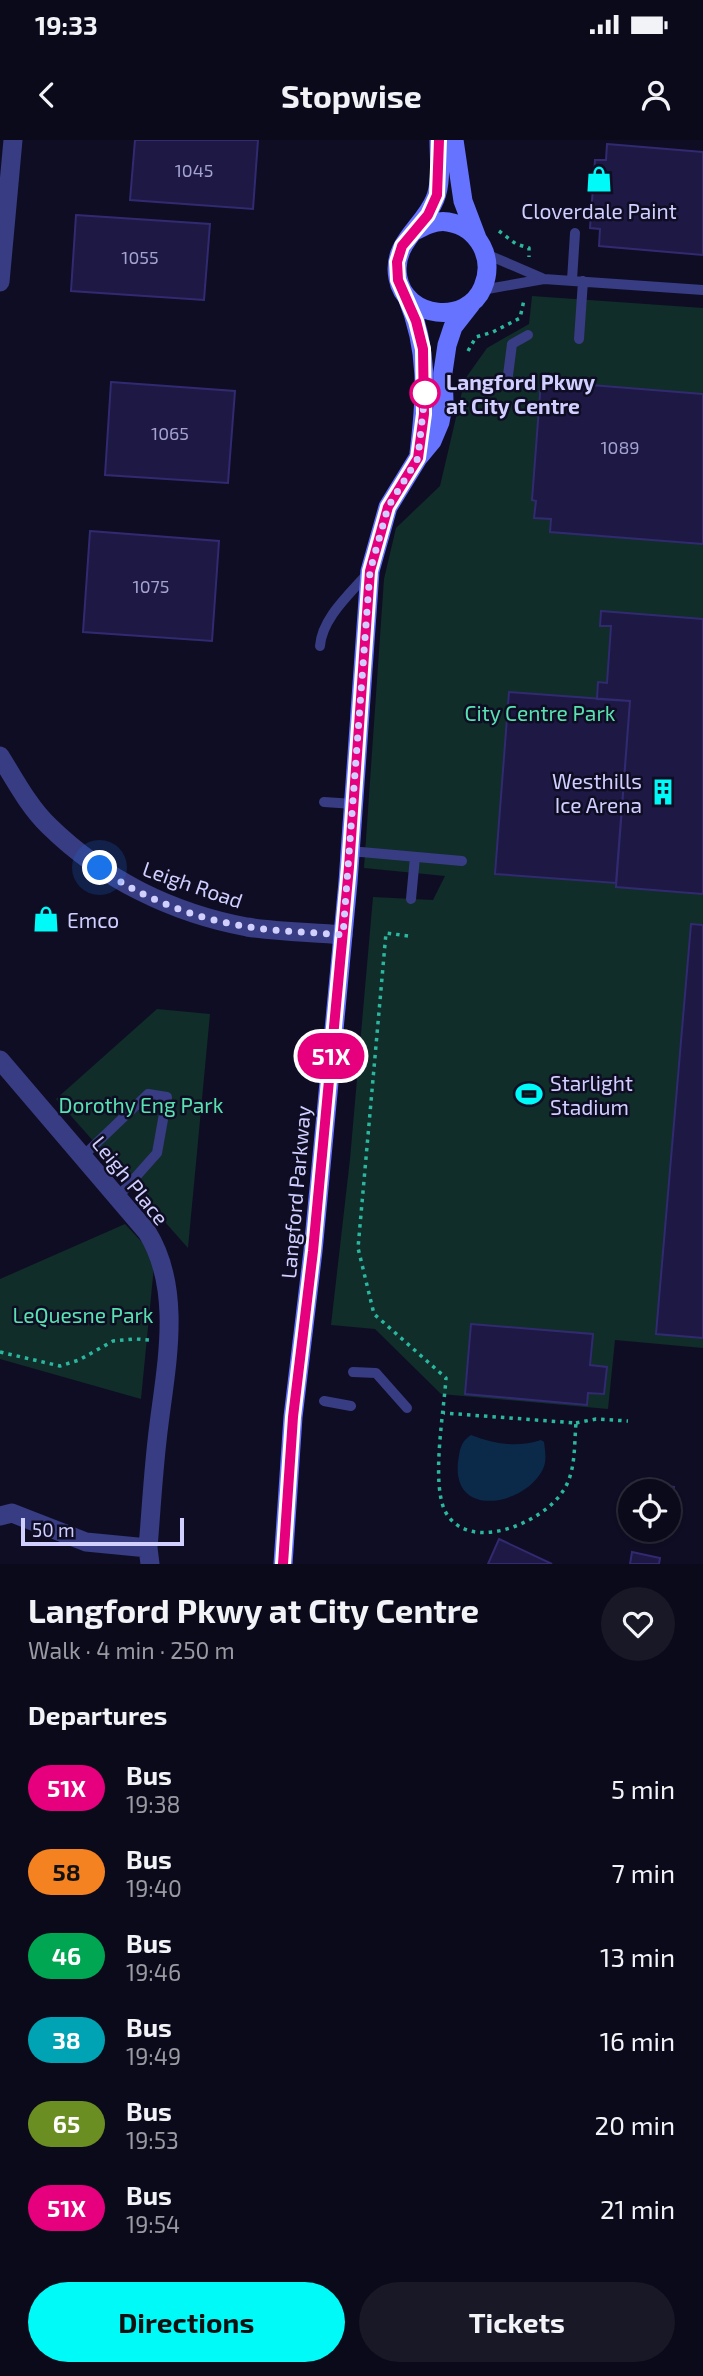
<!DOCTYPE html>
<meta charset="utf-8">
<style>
body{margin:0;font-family:"Exo 2",sans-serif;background:#191827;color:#f1f3f6;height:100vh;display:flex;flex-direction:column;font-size:26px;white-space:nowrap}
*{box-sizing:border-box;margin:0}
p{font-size:23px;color:#9a9aa2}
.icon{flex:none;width:38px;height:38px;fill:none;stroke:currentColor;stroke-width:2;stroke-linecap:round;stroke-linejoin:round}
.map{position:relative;height:1424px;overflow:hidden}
.panel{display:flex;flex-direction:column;background:#0b0a1a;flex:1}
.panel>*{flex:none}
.badge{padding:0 14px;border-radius:23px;font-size:24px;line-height:46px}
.controls{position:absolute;left:618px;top:1339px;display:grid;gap:14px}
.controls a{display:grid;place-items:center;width:63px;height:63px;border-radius:50%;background:#0b0a1a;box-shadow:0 2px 5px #0004,0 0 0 2px #2b2b39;font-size:35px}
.scale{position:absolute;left:21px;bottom:18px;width:163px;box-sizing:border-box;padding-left:7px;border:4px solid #d0cfff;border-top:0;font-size:19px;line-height:24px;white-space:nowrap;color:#d0cfff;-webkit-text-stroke:5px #0f0d23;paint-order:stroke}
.you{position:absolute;width:35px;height:35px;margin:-18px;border:5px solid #fff;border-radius:50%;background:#1a73e8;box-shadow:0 0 0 10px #1a73e833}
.map>.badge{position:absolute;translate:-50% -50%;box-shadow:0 0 0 4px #fff}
h2{padding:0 28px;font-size:26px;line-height:63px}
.round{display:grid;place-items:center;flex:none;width:74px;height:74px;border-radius:37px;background:#191827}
.overview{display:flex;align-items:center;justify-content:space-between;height:119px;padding:0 28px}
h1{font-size:33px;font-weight:700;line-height:52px}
.primary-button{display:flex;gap:14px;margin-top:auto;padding:14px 28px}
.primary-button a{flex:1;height:80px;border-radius:42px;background:#00faf8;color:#111;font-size:28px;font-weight:700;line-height:80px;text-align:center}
.primary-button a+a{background:#191827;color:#f1f3f6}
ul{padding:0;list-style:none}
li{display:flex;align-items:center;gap:21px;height:84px;padding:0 28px}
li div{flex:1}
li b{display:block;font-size:26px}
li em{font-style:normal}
li .badge{min-width:77px;font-weight:700;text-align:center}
.status{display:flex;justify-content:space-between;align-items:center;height:49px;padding:0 35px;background:#0b0a1a;direction:ltr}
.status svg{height:19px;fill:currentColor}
header{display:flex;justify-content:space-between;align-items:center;height:91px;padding:0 28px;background:#0b0a1a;font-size:32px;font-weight:700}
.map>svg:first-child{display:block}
.green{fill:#102d29}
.water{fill:#0b2a49}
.building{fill:#1d1944;stroke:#312a71;stroke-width:2}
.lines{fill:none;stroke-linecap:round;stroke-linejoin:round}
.path{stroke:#2bb79f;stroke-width:3.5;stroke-dasharray:3.5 5;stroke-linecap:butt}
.service{stroke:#373c83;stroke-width:10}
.minor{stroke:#373c83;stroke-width:19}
.tertiary{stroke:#373c83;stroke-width:19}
.secondary{stroke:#6673ff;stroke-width:19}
.line-casing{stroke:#fff;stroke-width:16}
.line{stroke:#e6007e;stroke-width:10}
.walk{stroke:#d0cfff;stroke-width:7;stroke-dasharray:0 12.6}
.stop-dot{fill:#fff;stroke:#e6007e;stroke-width:3.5}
.labels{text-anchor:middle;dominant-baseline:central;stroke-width:5;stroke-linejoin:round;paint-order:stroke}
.number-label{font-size:18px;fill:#a3a2d0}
.poi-label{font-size:21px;fill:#d0cfff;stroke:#0f0d23;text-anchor:start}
.stop-label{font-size:21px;font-weight:bold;fill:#d0cfff;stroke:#0f0d23;text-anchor:start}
.park-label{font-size:21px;fill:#58e2b1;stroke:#0f0d23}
.street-label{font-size:21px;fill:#d0cfff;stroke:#0f0d23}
</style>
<div class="status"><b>19:33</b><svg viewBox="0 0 49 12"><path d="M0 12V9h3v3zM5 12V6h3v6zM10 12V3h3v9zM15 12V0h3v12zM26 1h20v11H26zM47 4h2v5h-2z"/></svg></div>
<header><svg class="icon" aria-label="back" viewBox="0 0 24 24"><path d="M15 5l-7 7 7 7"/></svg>Stopwise<svg class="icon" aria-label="person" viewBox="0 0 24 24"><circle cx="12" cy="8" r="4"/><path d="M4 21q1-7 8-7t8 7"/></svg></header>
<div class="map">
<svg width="703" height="1424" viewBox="0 0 703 1424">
<rect width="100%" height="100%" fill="#0f0d23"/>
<!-- green -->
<path class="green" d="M532,156L703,168V1208L615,1200L608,1269L441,1254L375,1189L331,1185L350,1019L373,757L433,760L445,736L364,728L384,439L396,388L440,346L465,239L487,208L529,184Z
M157,869L210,874L188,1108L56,959Z
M125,1084L155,1116L141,1259L0,1219V1139Z"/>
<!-- water -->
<path class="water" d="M471,1295C494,1304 517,1308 541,1300L544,1302C545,1310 547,1321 543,1329C526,1365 452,1380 458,1322C460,1310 460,1302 471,1295Z"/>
<!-- building -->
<path class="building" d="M135,0H258L253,69L130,60Z
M607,4L703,12V115L599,106L600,89L590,88L595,20H606Z
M76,75L210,84L204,160L71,151Z
M541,241L703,254V404L550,392L551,379L534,378L536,361L532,360Z
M111,242L235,251L228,343L105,335Z
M90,391L219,401L212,501L83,492Z
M601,471L703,479V754L616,747L630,561L597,559L598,542L607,543L611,486H600Z
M509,552L630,561L616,743L495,734Z
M691,784L703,785V1198L656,1194Z
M471,1184L593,1194L590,1225L607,1227L604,1254L588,1253L587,1265L465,1254Z
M647,1341L674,1347L671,1359L676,1360L673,1374L668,1373V1351H645Z
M637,1390H666L663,1400L636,1394Z
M499,1399L552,1424H488Z
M632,1412L660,1418L659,1424H630Z"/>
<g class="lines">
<!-- path -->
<path class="path" d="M499,91L516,104L529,108V117
M468,211L476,197L493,192L520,178L524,160
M408,796L386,793L358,1108L374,1174L446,1238C444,1271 431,1342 445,1371C468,1415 543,1383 563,1351C576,1332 574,1306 576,1283L444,1273
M0,1212L60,1226L79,1220L113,1201L135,1199L150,1200
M576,1283L596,1279L628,1281"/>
<!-- service -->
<path class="service" d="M486,114L542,138
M572,140L575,93
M482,150L544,139L703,150
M579,199L583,141
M507,243L512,204L528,195
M320,506C322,478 350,454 368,433
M324,662L354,664
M350,711L462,721
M411,759L415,717
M303,925L331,917
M83,1016L148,954L167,957L157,1013L117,1058
M353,1232L376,1233L407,1268
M324,1261L351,1266"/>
<!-- minor -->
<path class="minor" d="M0,142L13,0
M0,920L147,1092C185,1153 164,1234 157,1301C153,1336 151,1372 148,1408L150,1424
M0,1376L12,1373L86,1402L148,1408"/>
<!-- tertiary -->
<path class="tertiary" d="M0,616C15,640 29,667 49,686C103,739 172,773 247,787C278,792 311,792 343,795"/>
<!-- secondary -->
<path class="secondary" d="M454,0L463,61L477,98
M413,92C424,86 435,80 448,82C479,87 495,119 483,147C467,186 405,178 398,138C391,103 424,87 435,59C442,42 439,18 439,0
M407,157C429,211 426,257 419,313
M283,1424L293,1277L313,1111L348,742L370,431L388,367L418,318L432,301L440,282L444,261L443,232L447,205L453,187L471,164"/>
</g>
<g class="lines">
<!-- line casing -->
<g class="line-casing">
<path id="line" d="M283,1424L293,1277L313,1111L349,727L370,431L388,367L418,318L424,274L423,209L416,181L398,140L397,122L402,106L428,75L437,55L439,0"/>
</g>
<!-- line -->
<use href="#line" class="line"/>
<!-- walk -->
<path class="walk" d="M100,728C142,759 199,780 250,787C281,792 312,792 343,795L370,431L388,367L418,318L425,253"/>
</g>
<!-- icons -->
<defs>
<g id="shop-bare" transform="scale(2.1)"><path d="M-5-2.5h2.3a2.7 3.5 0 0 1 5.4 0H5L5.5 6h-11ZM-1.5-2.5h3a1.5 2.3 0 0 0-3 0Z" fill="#00faf8" stroke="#0f0d23" stroke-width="2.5" paint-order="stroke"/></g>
<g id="building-bare" transform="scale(2.1)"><path d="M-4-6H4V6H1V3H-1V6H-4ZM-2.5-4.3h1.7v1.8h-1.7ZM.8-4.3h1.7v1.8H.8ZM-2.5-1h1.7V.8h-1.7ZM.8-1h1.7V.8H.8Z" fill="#00faf8" stroke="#0f0d23" stroke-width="2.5" paint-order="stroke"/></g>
<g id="stadium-bare" transform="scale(2.1)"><path d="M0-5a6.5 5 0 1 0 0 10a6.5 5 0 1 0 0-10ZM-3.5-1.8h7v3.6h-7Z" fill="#00faf8" stroke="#0f0d23" stroke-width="2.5" paint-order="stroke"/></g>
</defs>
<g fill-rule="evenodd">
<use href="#shop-bare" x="599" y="39"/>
<use href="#building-bare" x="663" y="652"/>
<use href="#shop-bare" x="46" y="779"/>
<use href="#stadium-bare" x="529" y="954"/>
</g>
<!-- markers -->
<circle class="stop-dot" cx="425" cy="253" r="14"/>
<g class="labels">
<!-- number labels -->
<g class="number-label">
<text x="194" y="30">1045</text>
<text x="140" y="117">1055</text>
<text x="170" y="293">1065</text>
<text x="620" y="307">1089</text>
<text x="151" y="446">1075</text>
</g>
<!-- poi labels -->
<g class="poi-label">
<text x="599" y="70" text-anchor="middle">Cloverdale Paint</text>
<text x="642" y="640" text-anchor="end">Westhills<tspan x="642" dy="24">Ice Arena</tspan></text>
<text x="67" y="779">Emco</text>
<text x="550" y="942">Starlight<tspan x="550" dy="24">Stadium</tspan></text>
</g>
<!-- stop labels -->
<g class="stop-label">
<text x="446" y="241">Langford Pkwy<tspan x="446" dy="24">at City Centre</tspan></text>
</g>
<!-- park labels -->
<g class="park-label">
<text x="540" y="572">City Centre Park</text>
<text x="141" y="964">Dorothy Eng Park</text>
<text x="83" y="1174">LeQuesne Park</text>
</g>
<!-- street labels -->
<g class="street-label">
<text transform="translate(193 744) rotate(19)">Leigh Road</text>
<text transform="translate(131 1040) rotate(51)">Leigh Place</text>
<text transform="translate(295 1052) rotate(-85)">Langford Parkway</text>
</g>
</g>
</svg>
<div class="controls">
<a><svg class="icon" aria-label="locate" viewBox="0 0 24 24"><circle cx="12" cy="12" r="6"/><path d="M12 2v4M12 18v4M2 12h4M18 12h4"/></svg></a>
</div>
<div class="scale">50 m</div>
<div class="you" style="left:100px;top:728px"></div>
<b class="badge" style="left:331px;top:916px;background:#e6007e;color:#fff">51X</b>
</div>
<section class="panel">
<div class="overview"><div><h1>Langford Pkwy at City Centre</h1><p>Walk · 4 min · 250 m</p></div><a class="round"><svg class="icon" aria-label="heart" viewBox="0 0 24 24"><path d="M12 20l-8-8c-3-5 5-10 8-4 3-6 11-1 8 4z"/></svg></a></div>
<h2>Departures</h2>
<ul>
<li><span class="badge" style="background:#e6007e;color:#fff">51X</span><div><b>Bus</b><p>19:38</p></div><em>5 min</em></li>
<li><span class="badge" style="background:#f58220;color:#111">58</span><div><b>Bus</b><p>19:40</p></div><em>7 min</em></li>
<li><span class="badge" style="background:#00a651;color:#fff">46</span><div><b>Bus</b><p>19:46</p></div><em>13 min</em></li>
<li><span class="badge" style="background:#00a3b4;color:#fff">38</span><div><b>Bus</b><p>19:49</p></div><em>16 min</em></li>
<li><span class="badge" style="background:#6b8e23;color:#fff">65</span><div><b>Bus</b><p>19:53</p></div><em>20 min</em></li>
<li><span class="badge" style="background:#e6007e;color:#fff">51X</span><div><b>Bus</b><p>19:54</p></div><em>21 min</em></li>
</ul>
<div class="primary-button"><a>Directions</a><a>Tickets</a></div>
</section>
